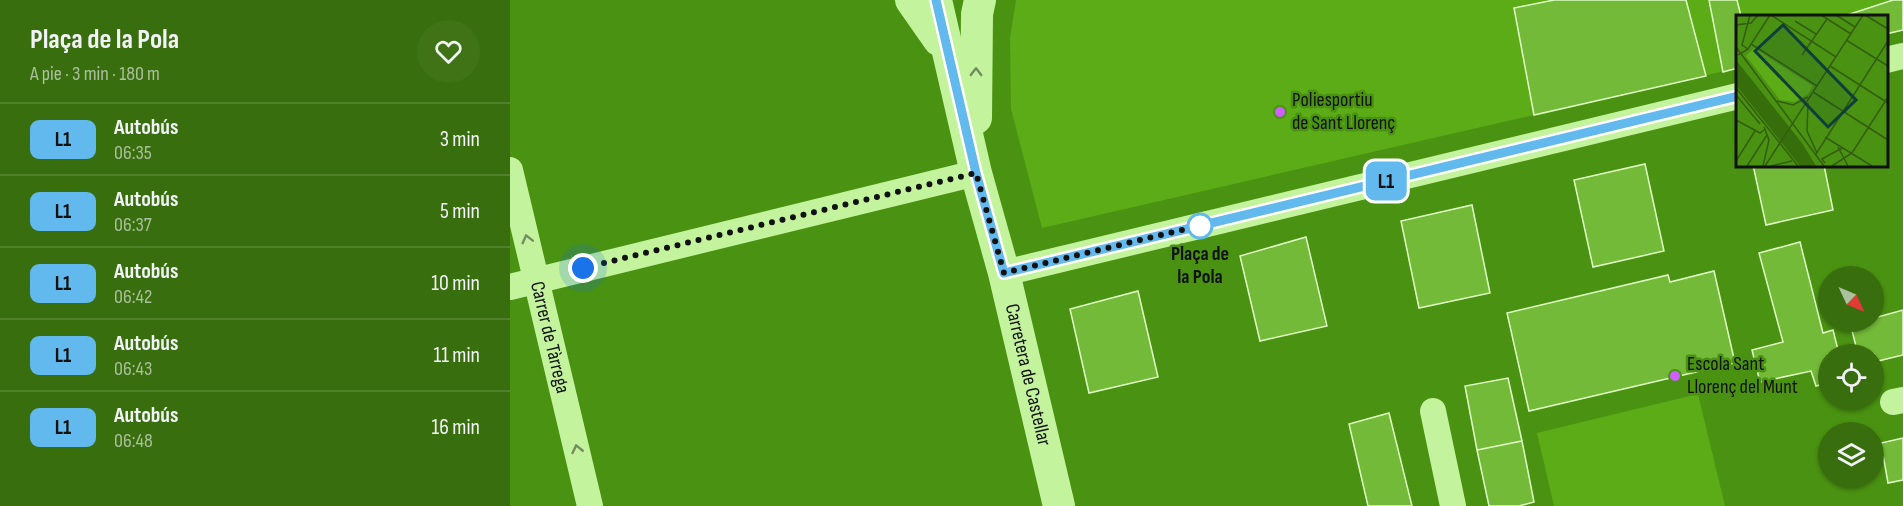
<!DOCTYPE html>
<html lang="es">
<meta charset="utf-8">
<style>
body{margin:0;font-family:"Sofia Sans Condensed",sans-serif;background:#3f7316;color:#f1f3f6;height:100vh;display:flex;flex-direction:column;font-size:22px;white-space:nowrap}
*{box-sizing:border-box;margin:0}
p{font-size:20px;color:#abc09d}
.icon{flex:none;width:33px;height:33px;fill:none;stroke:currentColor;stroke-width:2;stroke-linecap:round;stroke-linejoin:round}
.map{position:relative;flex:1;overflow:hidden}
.panel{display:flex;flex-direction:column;background:#386e0d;width:510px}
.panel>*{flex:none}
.badge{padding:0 12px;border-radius:9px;font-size:21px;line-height:39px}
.needle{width:39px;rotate:134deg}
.controls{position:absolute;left:1308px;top:266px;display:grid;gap:12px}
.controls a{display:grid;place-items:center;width:66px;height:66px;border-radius:50%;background:#386e0d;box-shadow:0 2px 4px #0004;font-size:30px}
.you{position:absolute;width:30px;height:30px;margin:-15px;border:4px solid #fff;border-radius:50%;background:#1a73e8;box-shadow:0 0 0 9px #1a73e833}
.map>.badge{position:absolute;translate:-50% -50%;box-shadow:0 0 0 3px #fff}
.round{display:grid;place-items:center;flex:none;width:63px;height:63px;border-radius:32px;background:#3f7316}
.headline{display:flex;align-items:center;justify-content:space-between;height:102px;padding:0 30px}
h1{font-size:28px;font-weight:700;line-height:45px}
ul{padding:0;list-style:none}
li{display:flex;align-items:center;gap:18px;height:72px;padding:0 30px;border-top:2px solid #52812e}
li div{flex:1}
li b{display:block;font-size:22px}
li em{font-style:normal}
li .badge{min-width:66px;font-weight:700;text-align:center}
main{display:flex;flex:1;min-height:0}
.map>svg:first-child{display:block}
.green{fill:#5cac18}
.building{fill:#74ba39;stroke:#dffdc4;stroke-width:1.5}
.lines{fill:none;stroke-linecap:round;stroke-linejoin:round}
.minor{stroke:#c4f39d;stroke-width:26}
.tertiary{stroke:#c4f39d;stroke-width:32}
.oneway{stroke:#738d5e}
.line-casing{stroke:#fff;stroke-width:14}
.line{stroke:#62b9ee;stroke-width:9}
.walk{stroke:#111;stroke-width:6;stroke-dasharray:0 10.8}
.poi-dot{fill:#cf5fff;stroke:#4a9211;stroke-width:2}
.stop-dot{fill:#fff;stroke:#62b9ee;stroke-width:3}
.labels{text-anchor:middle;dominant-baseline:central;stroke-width:5;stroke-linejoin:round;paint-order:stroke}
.poi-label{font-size:20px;fill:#111;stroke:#4a9211;text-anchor:start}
.stop-label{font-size:20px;font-weight:bold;fill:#111;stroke:#4a9211}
.street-label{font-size:20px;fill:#111;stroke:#4a9211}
.inset-road{fill:none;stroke:#335e11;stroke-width:1.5}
.view{fill:#103e3b;fill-opacity:0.15;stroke:#103e3b;stroke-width:3}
.inset-edge{fill:none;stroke:#111;stroke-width:3}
</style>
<main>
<section class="panel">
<div class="headline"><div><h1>Plaça de la Pola</h1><p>A pie · 3 min · 180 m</p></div><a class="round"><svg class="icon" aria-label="heart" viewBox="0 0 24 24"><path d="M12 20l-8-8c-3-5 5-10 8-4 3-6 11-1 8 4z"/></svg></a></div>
<ul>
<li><span class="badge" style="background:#62b9ee;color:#111">L1</span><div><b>Autobús</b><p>06:35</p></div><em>3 min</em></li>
<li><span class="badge" style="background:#62b9ee;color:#111">L1</span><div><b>Autobús</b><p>06:37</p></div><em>5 min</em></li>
<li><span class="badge" style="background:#62b9ee;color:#111">L1</span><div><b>Autobús</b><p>06:42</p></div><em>10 min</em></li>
<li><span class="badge" style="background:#62b9ee;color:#111">L1</span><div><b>Autobús</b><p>06:43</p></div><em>11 min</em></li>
<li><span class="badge" style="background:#62b9ee;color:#111">L1</span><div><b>Autobús</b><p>06:48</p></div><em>16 min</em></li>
</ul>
</section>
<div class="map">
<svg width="1393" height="506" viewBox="0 0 1393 506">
<rect width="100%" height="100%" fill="#4a9211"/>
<!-- green -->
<path class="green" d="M506,0H1393V30L1377,34L1376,16H1228V68L532,228L501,109L500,38Z
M1188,394L1215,506H1044L1027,433Z"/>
<!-- building -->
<path class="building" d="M1044,0H1176L1196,76L1024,115L1004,8Z
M1199,0H1227L1231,16H1228V68L1213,72Z
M1383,0H1393V30L1376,34V16H1334Z
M1135,164L1154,251L1083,267L1064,180Z
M1243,165H1314L1323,210L1256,225Z
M962,205L980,293L909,308L891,221Z
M796,237L817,326L750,341L730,256Z
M1290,242L1313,333L1323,330L1329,354H1318V383L1306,386L1301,371L1250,382L1242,350L1273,342L1249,253Z
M1204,271L1225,363L1019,411L997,313L1158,275L1160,282Z
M628,291L648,377L579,393L560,309Z
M1393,310V355L1364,362V354H1348L1340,323L1364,321V318Z
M998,378L1012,441L967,450L955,386Z
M879,413L902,506H858L839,424Z
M1393,438V480L1378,483L1371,443Z
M1012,441L1024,502L1009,506H979L967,450Z"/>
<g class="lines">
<!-- minor -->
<g class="minor">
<path d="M1376,60L1393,56"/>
<path id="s1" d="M0,170L80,506"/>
<path d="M494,273L1228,96"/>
<path d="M0,287L466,173"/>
<path d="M1383,402L1393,400"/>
<path d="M923,411L943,506"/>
</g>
<!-- tertiary -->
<g class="tertiary">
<path d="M401,0L429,40"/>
<path id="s2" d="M426,0L466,173L494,273L549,506"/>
<path d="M466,118L467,14L470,0"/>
</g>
</g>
<!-- one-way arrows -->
<defs><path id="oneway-chevron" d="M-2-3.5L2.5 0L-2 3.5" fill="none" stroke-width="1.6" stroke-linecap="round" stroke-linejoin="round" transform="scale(1.5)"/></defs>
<g class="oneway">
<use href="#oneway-chevron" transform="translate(466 72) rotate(-90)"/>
<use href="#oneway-chevron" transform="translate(17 239) rotate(-104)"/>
<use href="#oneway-chevron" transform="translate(67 449) rotate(-103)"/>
</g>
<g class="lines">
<!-- line casing -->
<g class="line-casing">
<path id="line" d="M426,0L466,173L494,273L1228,96"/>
</g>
<!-- line -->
<use href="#line" class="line"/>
<!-- walk -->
<path class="walk" d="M73,268L466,173L494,273L692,225L690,226"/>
</g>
<!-- markers -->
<g class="poi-dot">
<circle cx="770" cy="112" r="6"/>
<circle cx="1165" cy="376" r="6"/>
</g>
<circle class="stop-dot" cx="690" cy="226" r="12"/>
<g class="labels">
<!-- poi labels -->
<g class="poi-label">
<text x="782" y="100">Poliesportiu<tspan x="782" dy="23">de Sant Llorenç</tspan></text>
<text x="1177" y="364">Escola Sant<tspan x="1177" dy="23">Llorenç del Munt</tspan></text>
</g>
<!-- stop labels -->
<g class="stop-label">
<text x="690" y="254">Plaça de<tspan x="690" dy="23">la Pola</tspan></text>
</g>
<!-- street labels -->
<g class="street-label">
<text stroke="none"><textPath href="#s1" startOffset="172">Carrer de Tàrrega</textPath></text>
<text stroke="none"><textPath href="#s2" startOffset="386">Carretera de Castellar</textPath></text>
</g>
</g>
<!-- overview -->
<g transform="translate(1226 15)">
<rect width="152" height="152" fill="#4a9211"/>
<path d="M18,33L77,71L72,79L59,87L44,85L10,41Z" fill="#5cac18"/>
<path d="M0,45L66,128L80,151H64L0,70Z" fill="#356e0a"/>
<path class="inset-road" d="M35,0L100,42M85,0L115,19M100,0L119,12M129,0L152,14M59,6L80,19M0,10L15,8L22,0M110,25L152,51M15,29L81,71M0,32L88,151M12,34L6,30L14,0M2,40L12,34L34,0M66,40L91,4M94,51L152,88M0,73L62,151M77,77L152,125M0,80L24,109M41,86L57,90L72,82M72,88L71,116L81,138M0,105L24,118L28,115M89,122L136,151M102,132L112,151M80,139L152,26M0,146L19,116M89,148L86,144L106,133M11,151L31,120M27,151L33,125L28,112M29,151L127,0M35,151L56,146M96,151L116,138L152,82"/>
<path class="view" d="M47,10L120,85L92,112L19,36Z"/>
<rect width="152" height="152" class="inset-edge"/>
</g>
</svg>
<div class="controls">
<a><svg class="needle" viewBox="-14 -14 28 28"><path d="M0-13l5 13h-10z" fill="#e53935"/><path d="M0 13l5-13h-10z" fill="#abc09d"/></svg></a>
<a><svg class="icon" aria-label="locate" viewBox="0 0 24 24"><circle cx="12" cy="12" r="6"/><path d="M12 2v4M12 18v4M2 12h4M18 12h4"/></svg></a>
<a><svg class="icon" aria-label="layers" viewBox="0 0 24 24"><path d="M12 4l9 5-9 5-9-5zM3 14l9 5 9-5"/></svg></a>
</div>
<div class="you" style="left:73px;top:268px"></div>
<b class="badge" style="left:876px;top:181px;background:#62b9ee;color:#111">L1</b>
</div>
</main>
